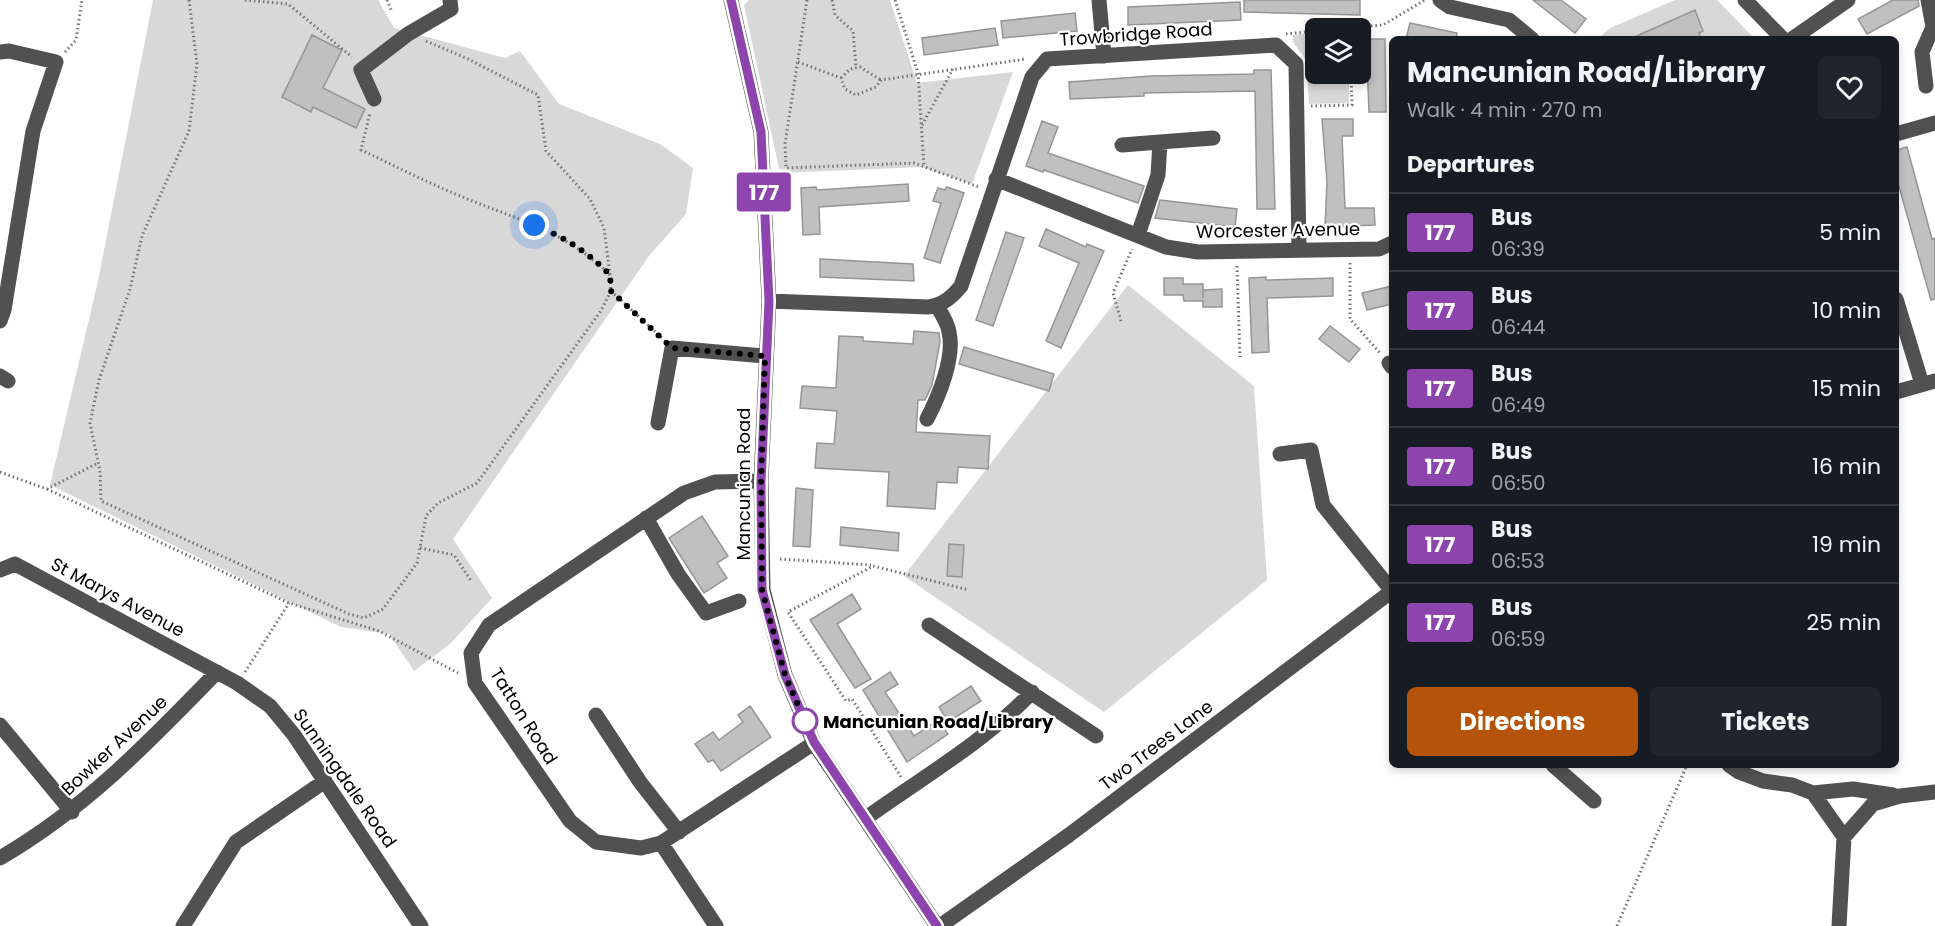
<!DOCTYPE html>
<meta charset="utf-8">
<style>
body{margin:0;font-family:Poppins,sans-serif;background:#20242c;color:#f1f3f6;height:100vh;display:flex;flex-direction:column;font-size:22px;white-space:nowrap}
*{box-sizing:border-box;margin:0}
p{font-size:20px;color:#9ea1a6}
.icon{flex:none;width:33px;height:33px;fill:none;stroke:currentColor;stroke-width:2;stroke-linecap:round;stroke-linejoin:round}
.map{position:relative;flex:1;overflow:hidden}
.details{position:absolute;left:1389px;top:36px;width:510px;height:732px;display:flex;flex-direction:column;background:#171b24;border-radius:9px;box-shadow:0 3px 9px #0003}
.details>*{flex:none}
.badge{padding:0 12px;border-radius:4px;font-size:21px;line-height:39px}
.tools{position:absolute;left:1305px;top:18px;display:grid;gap:12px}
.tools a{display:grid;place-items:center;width:66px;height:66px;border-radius:9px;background:#171b24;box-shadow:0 3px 9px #0003;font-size:30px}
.you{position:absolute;width:30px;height:30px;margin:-15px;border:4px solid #fff;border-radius:50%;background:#1a73e8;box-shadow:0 0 0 9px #1a73e833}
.map>.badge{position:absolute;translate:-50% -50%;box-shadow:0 0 0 3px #fff}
h2{padding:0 18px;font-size:22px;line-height:54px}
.round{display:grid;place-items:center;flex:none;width:63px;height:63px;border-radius:9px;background:#20242c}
.head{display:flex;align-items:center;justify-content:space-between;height:102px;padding:0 18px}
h1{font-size:28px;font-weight:700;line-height:45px}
.primary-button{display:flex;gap:12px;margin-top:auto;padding:12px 18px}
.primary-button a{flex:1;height:69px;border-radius:9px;background:#b45309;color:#fff;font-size:24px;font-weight:700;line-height:69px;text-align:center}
.primary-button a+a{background:#20242c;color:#f1f3f6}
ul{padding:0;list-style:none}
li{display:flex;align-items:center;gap:18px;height:78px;padding:0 18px;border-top:2px solid #363941}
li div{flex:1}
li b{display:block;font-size:22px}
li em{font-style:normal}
li .badge{min-width:66px;font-weight:700;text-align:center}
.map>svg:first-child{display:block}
.green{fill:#d8d8d8}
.building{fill:#c0c0c0;stroke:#959595;stroke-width:1.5}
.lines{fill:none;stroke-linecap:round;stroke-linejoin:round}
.path{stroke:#737373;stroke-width:3;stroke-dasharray:1.5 3;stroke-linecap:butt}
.minor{stroke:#515151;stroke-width:15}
.line-casing{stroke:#fff;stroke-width:14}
.line{stroke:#8e44ad;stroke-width:9}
.walk{stroke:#000;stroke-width:6;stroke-dasharray:0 10.8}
.stop-dot{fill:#fff;stroke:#8e44ad;stroke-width:3}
.labels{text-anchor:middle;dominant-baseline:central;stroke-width:4.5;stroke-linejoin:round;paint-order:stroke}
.street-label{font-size:18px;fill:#000;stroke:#fff}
.stop-label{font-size:18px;font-weight:bold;fill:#000;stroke:#fff;text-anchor:start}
</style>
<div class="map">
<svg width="1935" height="926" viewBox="0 0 1935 926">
<rect width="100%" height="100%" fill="#fff"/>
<!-- green -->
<path class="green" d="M153,0H378L394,28L505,58L520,51L559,104L660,144L693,168L686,214L649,256L453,539L492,598L450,644L414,671L389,634L341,627L50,485L98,281Z
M749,0H890L917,83L1013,72L972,184L921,167L780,173L744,5Z
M1675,0H1717L1755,39H1598L1610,28Z
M1315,33L1316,74H1349V103L1309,104L1306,60L1293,42V35Z
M1128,285L1254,386L1267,580L1104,712L904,576Z"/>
<!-- building -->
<path class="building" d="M1244,0H1360V15L1244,12Z
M1533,0H1561L1586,19L1575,33Z
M1893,0H1918L1919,6L1867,34L1858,19Z
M1240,2L1241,20L1128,25V7Z
M1695,10L1703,31L1699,33L1701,39H1630Z
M1075,13L1077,31L1003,38L1001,21Z
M1410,23L1457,33L1456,39H1406Z
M995,28L998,45L924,55L922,38Z
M312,35L342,50L323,88L365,109L356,128L313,107L311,112L282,97Z
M1366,39H1385L1386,112H1369Z
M1254,70H1271L1275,209H1257L1255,91L1144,93V96L1070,99L1069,82L1151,76L1254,74Z
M1322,119H1353V136H1342L1345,208H1374L1375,225L1325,227L1327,182Z
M1042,121L1058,127L1048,153L1144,186L1138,203L1044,170L1043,172L1026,166Z
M1907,147L1932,239L1935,238V299L1931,300L1896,176V150Z
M908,184L909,201L819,207L820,234L803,235L801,188L816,187L817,190Z
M947,187L964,193L940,263L924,258L941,203L933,201L938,188L945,190Z
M1160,200L1237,209L1235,227L1155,218Z
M1046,229L1086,247L1087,244L1104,251L1061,348L1046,341L1079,263L1039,246Z
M1006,232L1024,238L993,326L976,320Z
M820,259L913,264L914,281L820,277Z
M1266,277V280L1333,278V296L1267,298L1269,352L1252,353L1249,278Z
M1164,278H1183V284H1203V298V290L1222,289V307H1203V301H1184L1183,295H1164Z
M1392,286V304L1367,310L1362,293Z
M1330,326L1360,349L1349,362L1319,339Z
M914,331L939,333L940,342L932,385L925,400H918L916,432L990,436L988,469L958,467L957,483L937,482L935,509L887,506L889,472L815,468L817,443L834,444L837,411L800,408L802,386L836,388L839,336L863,337V341L913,344Z
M964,347L1054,374L1049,391L959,364Z
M796,488L813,490L810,547L793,546Z
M702,516L728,556L717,563L727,578L704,593L669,538Z
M841,527L899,533L898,551L840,545Z
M949,544L964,545L962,577L947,576Z
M852,594L861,609L837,624L871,679L855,688L810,620Z
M890,672L898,684L885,692L914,736L938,720L948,734L907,762L863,690Z
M971,686L981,701L948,722L939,707Z
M750,706L771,737L721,771L713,760L708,762L695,744L713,732L719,740L743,722L738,715Z"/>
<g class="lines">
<!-- path -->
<path class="path" d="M189,0L197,64L189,131L142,236L130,289L99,380L90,423L100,471L101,501L349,614L364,618L383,609L417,563L426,516L438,503L477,483L600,312L611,291L610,275C564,229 511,218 453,193C422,180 391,164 361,150L370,113
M245,0L288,4L352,57
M387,0L392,12
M807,0L785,144L786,168L914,163L979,187
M832,0L835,15L853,31L856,67
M895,0L918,73L924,167
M1344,28L1383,25L1425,0
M1286,34L1316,31
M426,41L466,58L538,95L546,151L590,199L604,228L610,274
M65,52L76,40L82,0
M798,62L841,78L845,89L856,95L876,87L881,80L1026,59
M841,78L850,69L860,67L881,80
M1311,106L1352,105L1351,74
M922,125L953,69
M1350,263V319L1380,353
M1237,266L1240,357
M611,291L662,338
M1121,321L1113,293L1132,249
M0,472L47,489L98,463
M47,489L289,603L379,631L458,673
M420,548L454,555L471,581
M780,559L871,565
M245,672L289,603
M901,777L852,699L846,701L788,612L873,566L969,590
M1617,926L1687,765"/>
<!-- minor -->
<path class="minor" d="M731,0L761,132L769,301L761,481L763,590L785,675L814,743L937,926
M1099,0L1104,56
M1440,0L1450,7L1509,20L1532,39
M1745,0L1783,39
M1792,39L1848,0
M0,52L9,51L56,62L33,131L4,310L0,321
M1926,86L1922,52L1933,27L1928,0
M374,99L361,70L408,34L451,9L450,0
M1896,134L1935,123
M1122,145L1160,142
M996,179L1166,247L1198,252L1379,249L1392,243
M1138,235L1158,175L1160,142L1213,138
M1896,299L1922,384
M769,301L928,307C943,305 952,297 961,286L1032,77L1047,59L1276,45L1296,64L1299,250
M1389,363L1392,367
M0,376L8,381
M1896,392L1935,381
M927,419C939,396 955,357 949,332C948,323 941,313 937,306
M658,423L672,348L765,356
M761,481L715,482L684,493L489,625L471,653L475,683L570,821L596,842L641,848L661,843L814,743
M646,518L678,574L706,613L739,601
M0,570L15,564L237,683L270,706L294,735L421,926
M929,625L1096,736
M596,715L640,782L679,832
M0,725L72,812
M1553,765L1594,801
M1729,765L1739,772L1763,781L1792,785L1813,793L1844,837L1839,926
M1813,793L1853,789L1893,795
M866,818C919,780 988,739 1032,692
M1844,837L1873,804L1900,796L1935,792
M661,843L716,926
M0,858C86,808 148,743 217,672
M183,926L236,842L325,781
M940,926L1069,835L1392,591L1323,505L1311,450L1280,454"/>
</g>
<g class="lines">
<!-- line casing -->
<g class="line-casing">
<path id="line" d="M731,0L761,132L769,301L761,482L762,590L785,675L814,742L937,926"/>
</g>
<!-- line -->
<use href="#line" class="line"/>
<!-- walk -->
<path class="walk" d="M534,225C563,236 589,253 610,275L611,291L672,348L765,356L761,482L762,590L785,675L807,726L805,721"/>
</g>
<!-- markers -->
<circle class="stop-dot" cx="805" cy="721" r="12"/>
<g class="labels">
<!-- street labels -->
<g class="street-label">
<text transform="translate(1136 34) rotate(-4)">Trowbridge Road</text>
<text transform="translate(1278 230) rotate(-1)">Worcester Avenue</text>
<text transform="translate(743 484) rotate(-90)">Mancunian Road</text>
<text transform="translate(118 597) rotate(28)">St Marys Avenue</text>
<text transform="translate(524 716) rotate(58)">Tatton Road</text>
<text transform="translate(114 745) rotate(-43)">Bowker Avenue</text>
<text transform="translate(1156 745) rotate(-37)">Two Trees Lane</text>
<text transform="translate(345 778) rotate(55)">Sunningdale Road</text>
</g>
<!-- stop labels -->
<g class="stop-label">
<text x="823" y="721">Mancunian Road/Library</text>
</g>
</g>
</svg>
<div class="tools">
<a><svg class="icon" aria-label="layers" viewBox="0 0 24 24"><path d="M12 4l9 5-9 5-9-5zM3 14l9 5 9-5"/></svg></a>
</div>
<div class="you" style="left:534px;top:225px"></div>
<b class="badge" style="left:764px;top:192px;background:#8e44ad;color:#fff">177</b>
<section class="details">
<div class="head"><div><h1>Mancunian Road/Library</h1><p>Walk · 4 min · 270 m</p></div><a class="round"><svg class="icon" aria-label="heart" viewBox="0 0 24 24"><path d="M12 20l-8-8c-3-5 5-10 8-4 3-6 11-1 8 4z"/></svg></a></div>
<h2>Departures</h2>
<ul>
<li><span class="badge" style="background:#8e44ad;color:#fff">177</span><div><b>Bus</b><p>06:39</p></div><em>5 min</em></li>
<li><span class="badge" style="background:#8e44ad;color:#fff">177</span><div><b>Bus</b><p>06:44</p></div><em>10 min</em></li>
<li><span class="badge" style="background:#8e44ad;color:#fff">177</span><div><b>Bus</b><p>06:49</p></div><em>15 min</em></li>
<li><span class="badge" style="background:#8e44ad;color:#fff">177</span><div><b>Bus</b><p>06:50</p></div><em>16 min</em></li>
<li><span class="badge" style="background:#8e44ad;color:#fff">177</span><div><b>Bus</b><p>06:53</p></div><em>19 min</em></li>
<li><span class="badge" style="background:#8e44ad;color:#fff">177</span><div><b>Bus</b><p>06:59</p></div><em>25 min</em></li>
</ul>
<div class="primary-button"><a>Directions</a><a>Tickets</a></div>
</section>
</div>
